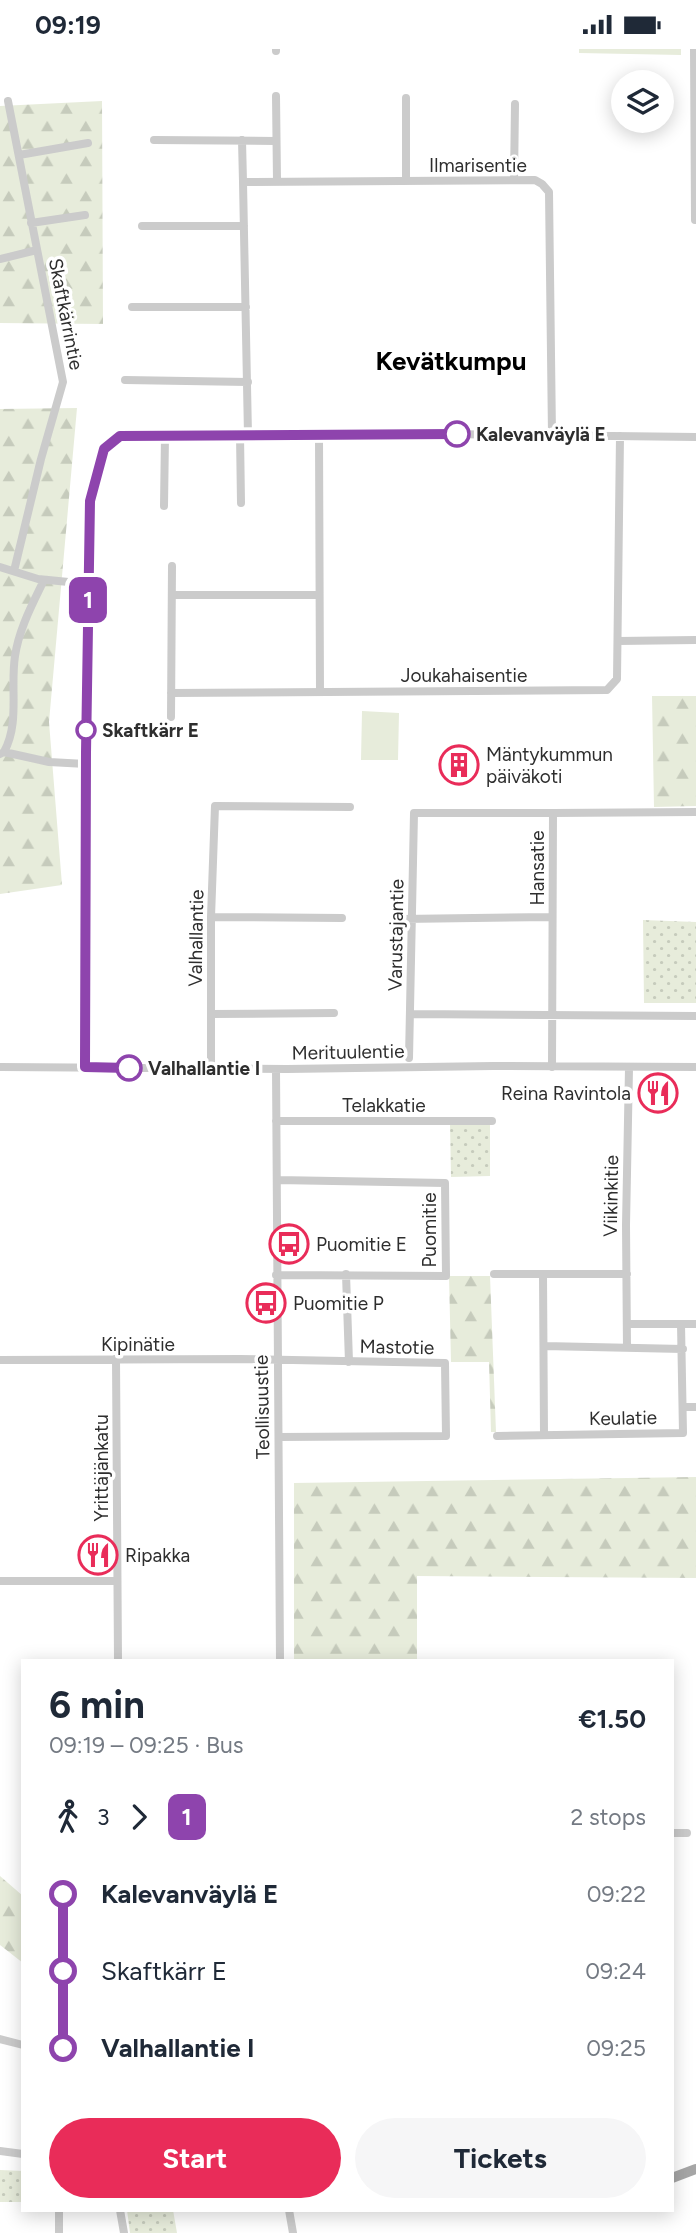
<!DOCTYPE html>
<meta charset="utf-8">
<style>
body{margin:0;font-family:Figtree,sans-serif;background:#f6f6f7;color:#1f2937;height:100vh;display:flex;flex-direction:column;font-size:26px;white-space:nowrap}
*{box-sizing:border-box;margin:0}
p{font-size:23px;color:#747a83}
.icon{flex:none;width:38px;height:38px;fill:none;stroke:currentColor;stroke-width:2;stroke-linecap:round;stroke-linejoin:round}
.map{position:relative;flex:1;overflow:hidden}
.side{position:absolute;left:21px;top:1610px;width:653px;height:553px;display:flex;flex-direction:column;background:#fff;border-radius:0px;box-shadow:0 4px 18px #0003}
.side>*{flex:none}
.badge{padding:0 14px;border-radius:10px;font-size:24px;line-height:46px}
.controls{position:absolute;left:611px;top:21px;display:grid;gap:14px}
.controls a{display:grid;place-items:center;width:63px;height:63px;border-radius:50%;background:#fff;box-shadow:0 4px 18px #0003;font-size:35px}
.map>.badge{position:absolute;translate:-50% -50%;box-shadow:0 0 0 4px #fff}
.legs{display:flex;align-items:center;gap:10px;height:77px;padding:0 28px;font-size:23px}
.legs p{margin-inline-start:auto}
.headline{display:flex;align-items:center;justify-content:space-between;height:119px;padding:0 28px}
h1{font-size:38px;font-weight:700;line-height:52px}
.button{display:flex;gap:14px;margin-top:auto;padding:14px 28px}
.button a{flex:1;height:80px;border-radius:42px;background:#e92c59;color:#fff;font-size:28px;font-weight:700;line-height:80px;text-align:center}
.button a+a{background:#f6f6f7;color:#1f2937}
ul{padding:0 28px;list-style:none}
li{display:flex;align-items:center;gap:24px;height:77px;font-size:26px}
li i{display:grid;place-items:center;width:10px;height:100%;margin:0 9px;background:currentColor}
li i::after{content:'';width:18px;height:18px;margin:-9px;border:5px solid;border-radius:50%;background:#fff}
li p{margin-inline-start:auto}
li:first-child i{background:linear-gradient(#0000 50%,currentColor 0)}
li:last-child i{background:linear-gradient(currentColor 50%,#0000 0)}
.status{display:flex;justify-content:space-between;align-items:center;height:49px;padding:0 35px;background:#fff;direction:ltr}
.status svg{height:19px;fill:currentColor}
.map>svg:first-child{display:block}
.grass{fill:url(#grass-dots)}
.forest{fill:url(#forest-firs)}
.pitch{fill:#e7ecdb}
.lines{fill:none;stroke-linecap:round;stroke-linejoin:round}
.minor{stroke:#cbcbcb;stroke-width:8}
.major{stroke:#a6a6a6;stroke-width:10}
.line-1-casing{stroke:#fff;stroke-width:16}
.line-1{stroke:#8e44ad;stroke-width:10}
.stop-1-dot{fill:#fff;stroke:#8e44ad;stroke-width:3.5}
.labels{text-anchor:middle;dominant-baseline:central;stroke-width:7;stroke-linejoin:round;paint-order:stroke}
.street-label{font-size:19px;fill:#2e2e2e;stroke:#fff}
.stop-label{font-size:19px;font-weight:bold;fill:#2e2e2e;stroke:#fff;text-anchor:start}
.poi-label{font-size:19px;fill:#2e2e2e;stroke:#fff;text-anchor:start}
.district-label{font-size:26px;font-weight:bold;fill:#000;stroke:#fff}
</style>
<div class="status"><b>09:19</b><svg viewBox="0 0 49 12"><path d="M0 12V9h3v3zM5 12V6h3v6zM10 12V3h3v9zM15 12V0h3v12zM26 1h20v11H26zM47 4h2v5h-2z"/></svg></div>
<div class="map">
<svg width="696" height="2184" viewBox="0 0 696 2184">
<defs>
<pattern id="grass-dots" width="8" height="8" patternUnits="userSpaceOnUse" patternTransform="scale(1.75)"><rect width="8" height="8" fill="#e7ecdb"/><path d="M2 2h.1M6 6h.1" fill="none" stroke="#c6cbbc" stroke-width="1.8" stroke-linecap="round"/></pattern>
<pattern id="forest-firs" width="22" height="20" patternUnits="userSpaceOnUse" patternTransform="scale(1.75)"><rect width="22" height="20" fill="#e7ecdb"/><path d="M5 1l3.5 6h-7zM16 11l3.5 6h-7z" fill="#c6cbbc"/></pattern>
</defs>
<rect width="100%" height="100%" fill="#fff"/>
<!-- grass -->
<path class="grass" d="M643,871L696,873V954H644Z
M450,1075H490V1127L451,1128Z
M0,2121L23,2122V2153H0Z
M127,2161H173L177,2184H130Z"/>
<!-- forest -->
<path class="forest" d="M102,52L103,275L0,274V57Z
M77,359L49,673L62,836L0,845V360Z
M652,647H696V757L654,758Z
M449,1227H490L496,1383H491L489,1313H451Z
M696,1428V1529L417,1527V1612H294V1434Z
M0,1827L23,1847V1914L0,1896Z"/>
<!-- pitch -->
<path class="pitch" d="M579,0H681V6L579,4Z
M362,662L399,664L398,711H361Z"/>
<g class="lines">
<!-- minor -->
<path class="minor" d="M694,0L695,171
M276,2V0
M276,47L277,132
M406,49V132
M8,52L63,333L41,410L14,522
M154,91L276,92
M242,91L243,133
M19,106L88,94
M514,131L515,55
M31,174L85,166
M142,177H244
M0,210L37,201
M132,258H246
M125,331L248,333
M240,386L241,454
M248,386L243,133L535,131L542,135L549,143L552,386
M319,387L320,643
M164,457L165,387
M0,518L38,530L89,535
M172,546H319
M618,592L696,591
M171,644L607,641L617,630L620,387
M171,668L172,517
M4,703C20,673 10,640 15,607C19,580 32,556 44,531
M0,705L4,703L49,713L86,715
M211,868L342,869
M402,870L552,868
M211,965L334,964
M410,965L696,967
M409,1009L414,764H553
M0,1018L287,1020L493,1017L696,1018
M85,1018L86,703L90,452L104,400L116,389L130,387L434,385L696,388
M552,1018L553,764L696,763
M211,1020V868L215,757L350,758
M276,1020L280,1612
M276,1072H492
M346,1225L349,1313
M494,1225H627
M276,1226L446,1227L445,1134L277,1131
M543,1226L544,1386
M627,1275H696
M544,1297L683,1300
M627,1299L626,1176L629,1019
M116,1310L118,1612
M0,1311L240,1310L445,1314L446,1387L279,1388
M683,1358H696
M497,1387L683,1384L681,1275
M0,1532H117
M672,1784H687
M0,1990L23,1996
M0,2102L23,2105
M59,2161V2184
M120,2161L124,2184
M289,2161L293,2184"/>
<!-- major -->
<path class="major" d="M672,2129L696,2120"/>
</g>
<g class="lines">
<!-- line-1 casing -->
<g class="line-1-casing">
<path id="line-1" d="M129,1019L85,1018L86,703L90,452L104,400L120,387L457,385"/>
</g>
<!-- line-1 -->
<use href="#line-1" class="line-1"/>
</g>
<!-- icons -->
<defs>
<g id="building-ring" transform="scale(2.0125)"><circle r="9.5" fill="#fff" stroke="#e92c59" stroke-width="1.5"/><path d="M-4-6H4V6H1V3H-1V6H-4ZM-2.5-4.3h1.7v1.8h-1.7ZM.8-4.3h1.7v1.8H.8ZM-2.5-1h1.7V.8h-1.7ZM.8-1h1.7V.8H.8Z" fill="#e92c59"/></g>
<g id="restaurant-ring" transform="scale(2.0125)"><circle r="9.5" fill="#fff" stroke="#e92c59" stroke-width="1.5"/><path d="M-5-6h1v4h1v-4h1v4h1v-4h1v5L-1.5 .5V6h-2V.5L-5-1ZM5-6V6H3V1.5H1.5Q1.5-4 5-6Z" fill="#e92c59"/></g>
<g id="bus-ring" transform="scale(2.0125)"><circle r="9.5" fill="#fff" stroke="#e92c59" stroke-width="1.5"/><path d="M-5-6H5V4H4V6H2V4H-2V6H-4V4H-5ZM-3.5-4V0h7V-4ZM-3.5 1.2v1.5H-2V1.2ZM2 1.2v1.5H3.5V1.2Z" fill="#e92c59"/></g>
</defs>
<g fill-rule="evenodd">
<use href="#building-ring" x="459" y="716"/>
<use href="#restaurant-ring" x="658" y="1044"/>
<use href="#bus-ring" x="289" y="1195"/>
<use href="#bus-ring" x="266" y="1254"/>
<use href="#restaurant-ring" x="98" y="1506"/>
</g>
<!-- markers -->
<g class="stop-1-dot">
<circle cx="457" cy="385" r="12"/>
<circle cx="86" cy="681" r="9"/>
<circle cx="129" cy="1019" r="12"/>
</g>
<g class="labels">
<!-- street labels -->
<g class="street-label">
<text x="478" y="116">Ilmarisentie</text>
<text transform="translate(66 265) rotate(79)">Skaftkärrintie</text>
<text x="464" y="626">Joukahaisentie</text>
<text transform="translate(537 819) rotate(-90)">Hansatie</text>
<text transform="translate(396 886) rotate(-89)">Varustajantie</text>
<text transform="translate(196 889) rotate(-89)">Valhallantie</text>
<text transform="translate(348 1003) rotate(-1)">Merituulentie</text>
<text x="384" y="1056">Telakkatie</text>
<text transform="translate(611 1147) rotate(-89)">Viikinkitie</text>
<text transform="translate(429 1181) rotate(-90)">Puomitie</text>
<text x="138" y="1295">Kipinätie</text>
<text transform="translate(397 1298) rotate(1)">Mastotie</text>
<text transform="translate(262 1358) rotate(-91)">Teollisuustie</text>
<text transform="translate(623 1369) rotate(-1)">Keulatie</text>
<text transform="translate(101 1419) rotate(-90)">Yrittäjänkatu</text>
</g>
<!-- stop labels -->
<g class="stop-label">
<text x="476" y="385">Kalevanväylä E</text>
<text x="102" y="681">Skaftkärr E</text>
<text x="148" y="1019">Valhallantie I</text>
</g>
<!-- poi labels -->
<g class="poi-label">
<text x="486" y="705">Mäntykummun<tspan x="486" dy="22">päiväkoti</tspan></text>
<text x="631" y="1044" text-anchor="end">Reina Ravintola</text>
<text x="316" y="1195">Puomitie E</text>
<text x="293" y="1254">Puomitie P</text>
<text x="125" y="1506">Ripakka</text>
</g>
<!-- district labels -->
<g class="district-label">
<text x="451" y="312">Kevätkumpu</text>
</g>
</g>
</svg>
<div class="controls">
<a><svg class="icon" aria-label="layers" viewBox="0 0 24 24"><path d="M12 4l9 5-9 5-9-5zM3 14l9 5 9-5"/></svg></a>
</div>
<b class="badge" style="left:88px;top:551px;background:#8e44ad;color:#fff">1</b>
<section class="side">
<div class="headline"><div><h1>6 min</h1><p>09:19 – 09:25 · Bus</p></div><b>€1.50</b></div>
<div class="legs"><svg class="icon" aria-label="walk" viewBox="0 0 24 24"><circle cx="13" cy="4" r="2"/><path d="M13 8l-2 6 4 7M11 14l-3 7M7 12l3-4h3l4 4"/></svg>3<svg class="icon" aria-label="forward" viewBox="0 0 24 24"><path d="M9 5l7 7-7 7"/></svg><b class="badge" style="background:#8e44ad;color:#fff">1</b><p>2 stops</p></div>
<ul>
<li><i style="color:#8e44ad"></i><b>Kalevanväylä E</b><p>09:22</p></li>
<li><i style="color:#8e44ad"></i><span>Skaftkärr E</span><p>09:24</p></li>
<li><i style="color:#8e44ad"></i><b>Valhallantie I</b><p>09:25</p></li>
</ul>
<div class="button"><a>Start</a><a>Tickets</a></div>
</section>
</div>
